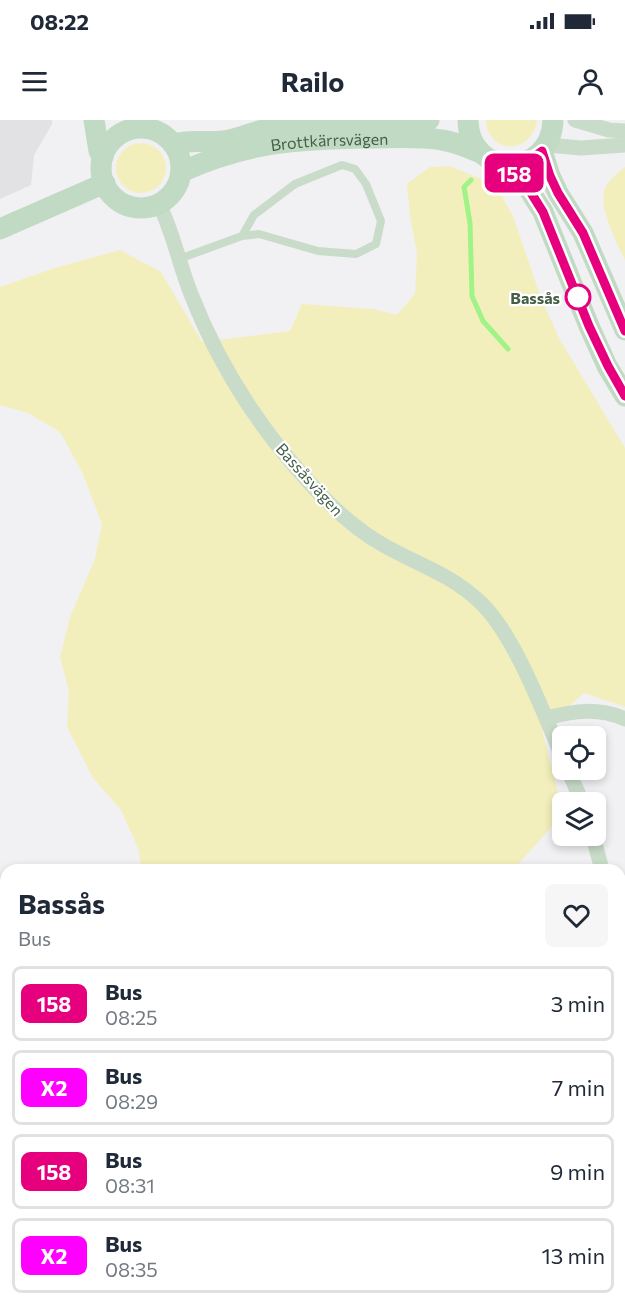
<!DOCTYPE html>
<meta charset="utf-8">
<style>
body{margin:0;font-family:Commissioner,sans-serif;background:#f6f6f7;color:#1f2937;height:100vh;display:flex;flex-direction:column;font-size:22px;white-space:nowrap}
*{box-sizing:border-box;margin:0}
p{font-size:20px;color:#747a83}
.icon{flex:none;width:33px;height:33px;fill:none;stroke:currentColor;stroke-width:2;stroke-linecap:round;stroke-linejoin:round}
.map{position:relative;flex:1;overflow:hidden}
.drawer{position:absolute;left:0px;top:744px;width:626px;height:450px;display:flex;flex-direction:column;background:#fff;border-radius:18px 18px 0 0;box-shadow:0 3px 9px #0003}
.drawer>*{flex:none}
.badge{padding:0 12px;border-radius:9px;font-size:21px;line-height:39px}
.tools{position:absolute;left:552px;top:606px;display:grid;gap:12px}
.tools a{display:grid;place-items:center;width:54px;height:54px;border-radius:9px;background:#fff;box-shadow:0 3px 9px #0003;font-size:30px}
.map>.badge{position:absolute;translate:-50% -50%;box-shadow:0 0 0 3px #fff}
.round{display:grid;place-items:center;flex:none;width:63px;height:63px;border-radius:9px;background:#f6f6f7}
.headline{display:flex;align-items:center;justify-content:space-between;height:102px;padding:0 18px}
h1{font-size:28px;font-weight:700;line-height:45px}
ul{padding:0;list-style:none}
li{display:flex;align-items:center;gap:18px;height:75px;margin:0 12px 9px;padding:0 6px;border:3px solid #e0e1e3;border-radius:9px}
li div{flex:1}
li b{display:block;font-size:22px}
li em{font-style:normal}
li .badge{min-width:66px;font-weight:700;text-align:center}
.status{display:flex;justify-content:space-between;align-items:center;height:42px;padding:0 30px;background:#fff;direction:ltr}
.status svg{height:16px;fill:currentColor}
header{display:flex;justify-content:space-between;align-items:center;height:78px;padding:0 18px;background:#fff;font-size:27px;font-weight:700}
.map>svg:first-child{display:block}
.education{fill:#e2e2e4}
.green{fill:#f3efbc}
.lines{fill:none;stroke-linecap:round;stroke-linejoin:round}
.stream{stroke:#a0f386;stroke-width:5}
.lane{stroke:#c9dbc9;stroke-width:8}
.street{stroke:#c9dbc9;stroke-width:15}
.secondary{stroke:#c1dac3;stroke-width:21}
.line-casing{stroke:#fff;stroke-width:14}
.line{stroke:#e6007e;stroke-width:9}
.stop-dot{fill:#fff;stroke:#e6007e;stroke-width:3}
.labels{text-anchor:middle;dominant-baseline:central;stroke-width:4.5;stroke-linejoin:round;paint-order:stroke}
.street-label{font-size:16px;fill:#465f47;stroke:#fff}
.stop-label{font-size:16px;font-weight:bold;fill:#465f47;stroke:#fff;text-anchor:end}
</style>
<div class="status"><b>08:22</b><svg viewBox="0 0 49 12"><path d="M0 12V9h3v3zM5 12V6h3v6zM10 12V3h3v9zM15 12V0h3v12zM26 1h20v11H26zM47 4h2v5h-2z"/></svg></div>
<header><svg class="icon" aria-label="menu" viewBox="0 0 24 24"><path d="M4 6h16M4 12h16M4 18h16"/></svg>Railo<svg class="icon" aria-label="person" viewBox="0 0 24 24"><circle cx="12" cy="8" r="4"/><path d="M4 21q1-7 8-7t8 7"/></svg></header>
<div class="map">
<svg width="625" height="1194" viewBox="0 0 625 1194">
<rect width="100%" height="100%" fill="#f1f0f3"/>
<!-- education -->
<path class="education" d="M0,0H52V4L34,35L31,65L0,79Z"/>
<!-- green -->
<path class="green" d="M486,0H537C532,35 488,35 486,0Z
M116 48a25 25 0 1 1 50 0a25 25 0 1 1-50 0Z
M449,46L482,59L501,75L513,96L541,178L559,218L625,328V587L584,573L542,610L559,676L557,701L513,750H142L138,728L121,690L93,658L67,607L69,571L60,537L70,497L95,439L102,404L82,352L60,312L28,293L0,285V167L58,147L120,130L161,152L202,222L290,211L302,184L373,189L397,195L415,174L417,133L410,96L407,64L430,47Z
M625,47V140C618,125 599,88 604,72C606,61 617,54 625,47Z
M6,889V964L0,968V892Z
M620,1024L625,1029V1194H389L394,1188H620Z"/>
<g class="lines">
<!-- stream -->
<path class="stream" d="M471,60L464,67L470,103L472,176L483,201L508,229"/>
<!-- lane -->
<path class="lane" d="M179,139L242,116L254,95L295,64L342,45L355,49L366,64L381,101L376,124L356,134L318,131L259,114L242,116
M0,785L6,783"/>
<!-- street -->
<path class="street" d="M575,0L609,10L625,11
M547,25L581,28L625,25
M159,84C173,112 179,144 191,174C216,238 254,300 300,352C324,380 352,408 385,426C419,445 450,454 479,481C514,513 543,592 562,636
M546,598C574,591 598,587 625,599
M568,650L582,682
M593,716L602,750
M0,1139L6,1138
M251,1188L252,1194"/>
<!-- secondary -->
<g class="secondary">
<path d="M94,0L99,31L103,37"/>
<path d="M468,0C469,59 551,59 553,0"/>
<circle cx="141" cy="48" r="40"/>
<path d="M173,24C192,19 205,23 223,21C235,20 248,14 259,11C284,5 311,1 337,1C368,2 398,7 429,0"/>
<path d="M542,31L550,56L558,73L583,113L625,210"/>
<path d="M506,44L528,68L543,92L589,206L607,246L625,276"/>
<path id="s1" d="M181,52C247,22 297,19 369,18C392,18 419,16 442,20C456,22 469,28 481,33"/>
<path d="M0,109L105,63"/>
</g>
</g>
<g class="lines">
<!-- line casing -->
<g class="line-casing">
<path id="line" d="M625,211L583,113L558,73L550,56L542,31C530,40 521,44 506,44L528,68L543,92L589,206L608,246L625,276"/>
</g>
<!-- line -->
<use href="#line" class="line"/>
</g>
<!-- markers -->
<circle class="stop-dot" cx="578" cy="177" r="12"/>
<g class="labels">
<!-- street labels -->
<g class="street-label">
<text stroke="none"><textPath href="#s1" startOffset="153">Brottkärrsvägen</textPath></text>
<text transform="translate(310 359) rotate(48)">Bassåsvägen</text>
</g>
<!-- stop labels -->
<g class="stop-label">
<text x="560" y="177">Bassås</text>
</g>
</g>
</svg>
<div class="tools">
<a><svg class="icon" aria-label="locate" viewBox="0 0 24 24"><circle cx="12" cy="12" r="6"/><path d="M12 2v4M12 18v4M2 12h4M18 12h4"/></svg></a>
<a><svg class="icon" aria-label="layers" viewBox="0 0 24 24"><path d="M12 4l9 5-9 5-9-5zM3 14l9 5 9-5"/></svg></a>
</div>
<b class="badge" style="left:514px;top:53px;background:#e6007e;color:#fff">158</b>
<section class="drawer">
<div class="headline"><div><h1>Bassås</h1><p>Bus</p></div><a class="round"><svg class="icon" aria-label="heart" viewBox="0 0 24 24"><path d="M12 20l-8-8c-3-5 5-10 8-4 3-6 11-1 8 4z"/></svg></a></div>
<ul>
<li><span class="badge" style="background:#e6007e;color:#fff">158</span><div><b>Bus</b><p>08:25</p></div><em>3 min</em></li>
<li><span class="badge" style="background:#f0f;color:#fff">X2</span><div><b>Bus</b><p>08:29</p></div><em>7 min</em></li>
<li><span class="badge" style="background:#e6007e;color:#fff">158</span><div><b>Bus</b><p>08:31</p></div><em>9 min</em></li>
<li><span class="badge" style="background:#f0f;color:#fff">X2</span><div><b>Bus</b><p>08:35</p></div><em>13 min</em></li>
</ul>
</section>
</div>
